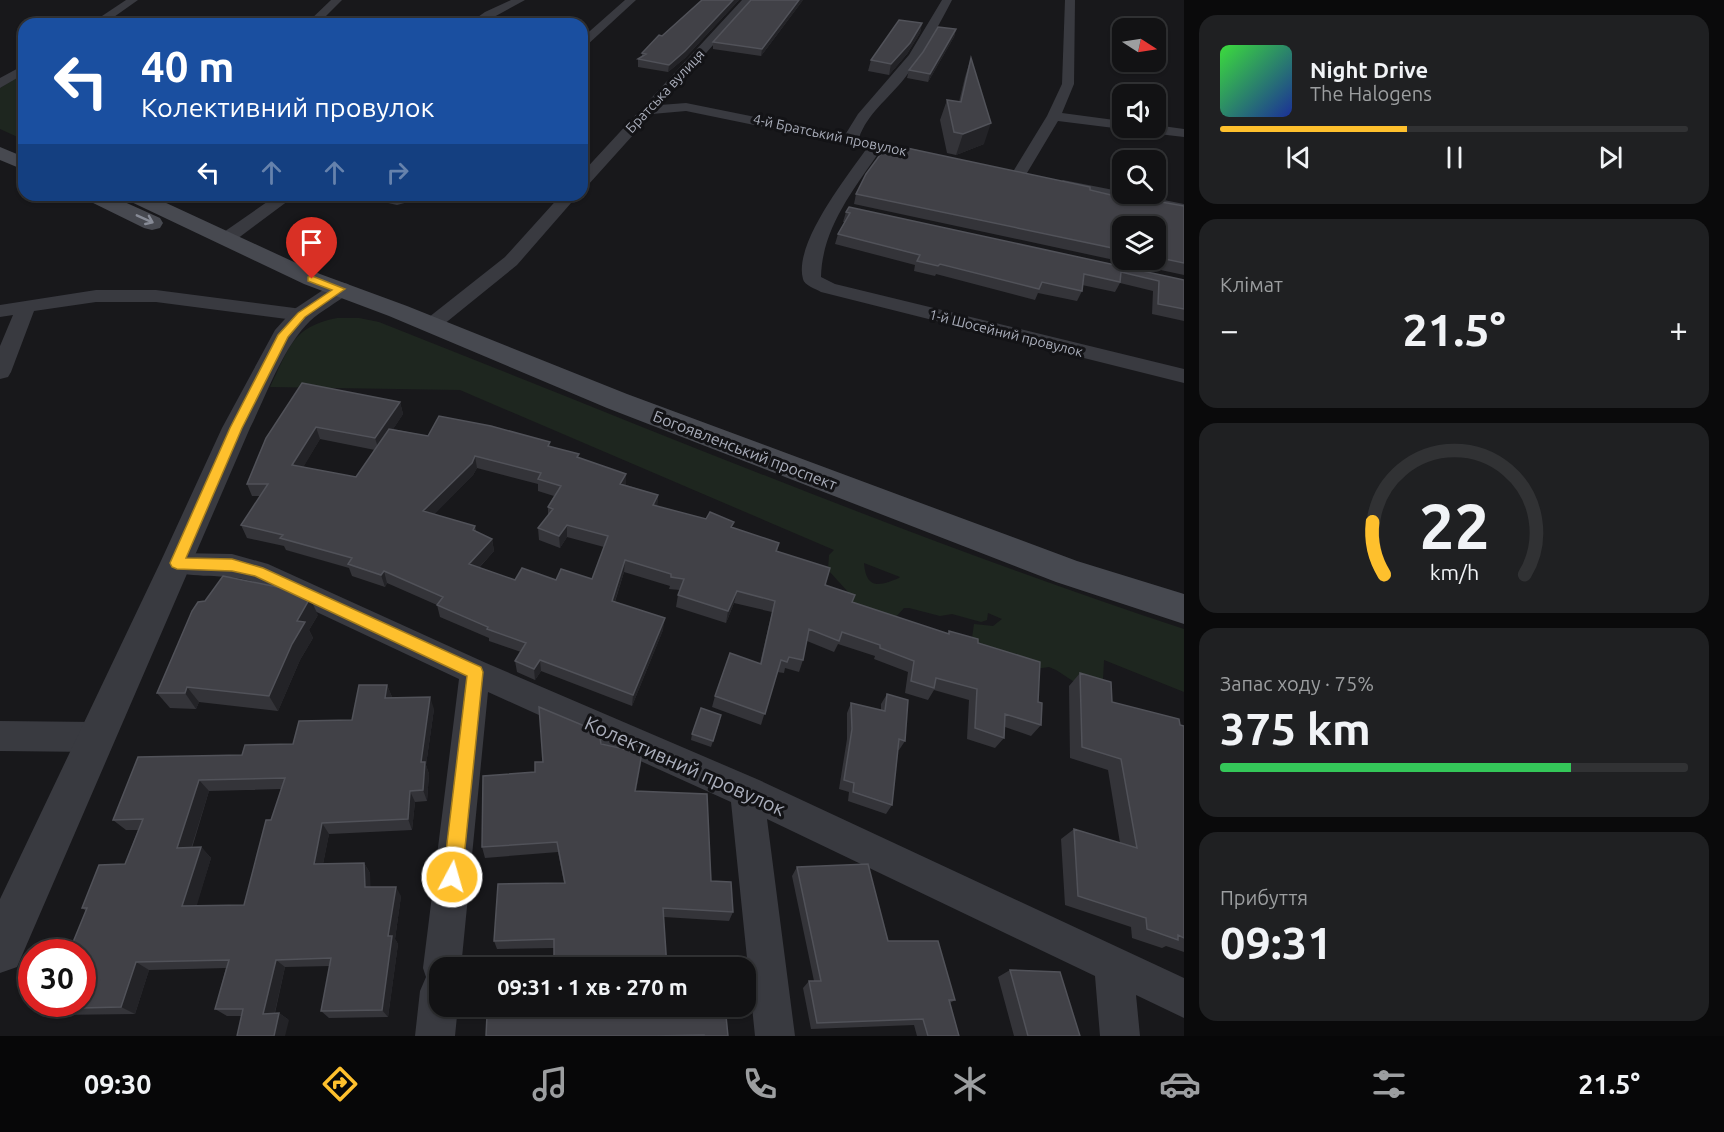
<!DOCTYPE html>
<html lang="uk">
<meta charset="utf-8">
<style>
body{margin:0;font-family:Ubuntu,sans-serif;background:#1f2022;color:#f1f3f6;height:100vh;display:flex;flex-direction:column;font-size:22px;white-space:nowrap}
*{box-sizing:border-box;margin:0}
p{font-size:20px;color:#9c9ea0}
.icon{flex:none;width:33px;height:33px;fill:none;stroke:currentColor;stroke-width:2;stroke-linecap:round;stroke-linejoin:round}
.map{position:relative;flex:1;overflow:hidden}
.panel{display:flex;flex-direction:column;gap:15px;padding:15px;background:#0a0a0b;width:540px}
.panel>*{flex:none}
.hud{position:absolute;left:18px;top:18px;width:570px;height:183px;border-radius:18px;box-shadow:0 2px 4px #0004,0 0 0 2px #313234;background:#1a4fa0;color:#fff;overflow:hidden}
.needle{width:39px;rotate:102deg}
.tools{position:absolute;left:1112px;top:18px;display:grid;gap:12px}
.tools a{display:grid;place-items:center;width:54px;height:54px;border-radius:12px;background:#121214;box-shadow:0 2px 4px #0004,0 0 0 2px #313234;font-size:30px}
.speed{position:absolute;left:18px;top:939px;display:flex;gap:12px;font-size:30px;font-weight:700;text-align:center}
.speed>*{display:grid;place-content:center;width:78px;height:78px;border-radius:50%;background:#121214;box-shadow:0 2px 4px #0004,0 0 0 2px #313234;line-height:1}
.speed .limit{border:9px solid #d22;background:#fff;color:#111}
.pin{position:absolute;display:grid;place-items:center;width:51px;height:51px;color:#fff;margin:-62px -26px;border-radius:50% 50% 50% 0;rotate:-45deg;box-shadow:0 0 6px #0007}
.pin .icon{rotate:45deg}
.me{position:absolute;width:66px;margin:-33px;rotate:6deg;stroke-linejoin:round;filter:drop-shadow(0 0 4px #0008)}
.turn{display:flex;align-items:center;gap:21px;height:126px;padding:0 24px;font-size:27px}
.turn .icon{width:78px;height:78px;stroke-width:2.5}
.turn b{display:block;font-size:42px;line-height:51px}
.lanes{display:flex;align-items:center;height:57px;padding:0 24px;background:#0003;justify-content:center;gap:30px;direction:ltr}
.lanes .off{opacity:.35}
.big{font-size:45px;font-weight:700;line-height:1.1}
.panel .tile{flex:1;display:flex;flex-direction:column;justify-content:center;gap:9px;min-width:0;padding:0 21px;border-radius:18px;background:#1f2022}
.panel .dial{align-items:center;gap:0}
.dial svg{height:156px;overflow:visible;fill:none;stroke:#313234;stroke-width:7;stroke-linecap:round;text-anchor:middle}
.dial text{fill:#f1f3f6;stroke:none}
.song{display:flex;align-items:center;gap:18px}
.cover{width:72px;height:72px;border-radius:9px;background:linear-gradient(135deg,hsl(120 70% 55%),hsl(230 70% 35%))}
.played{height:6px;border-radius:3px;background:linear-gradient(90deg,#fec02d 40%,#313234 40%)}
.keys{display:flex;justify-content:space-around;direction:ltr}
.heat{display:flex;justify-content:space-between;align-items:center;font-size:33px;direction:ltr}
.charge{height:9px;border-radius:4px;background:linear-gradient(90deg,#34c759 75%,#313234 0)}
.trip{position:absolute;left:429px;top:957px;width:327px;height:60px;border-radius:18px;background:#121214;box-shadow:0 2px 4px #0004,0 0 0 2px #313234;font-weight:700;line-height:60px;text-align:center}
.menu{display:flex;height:96px;justify-content:space-around;align-items:center;background:#070708;color:#9c9ea0}
.menu .icon{width:42px;height:42px}
.menu .current{color:#fec02d}
.menu b{font-size:27px;color:#f1f3f6}
main{display:flex;flex:1;min-height:0}
.map>svg:first-child{display:block}
.green{fill:#1e261f;fill-rule:evenodd}
.lines{fill:none;stroke-linecap:round;stroke-linejoin:round}
.minor{fill:#393a40;fill-rule:evenodd}
.tertiary{fill:#393a40;fill-rule:evenodd}
.secondary{fill:#474950;fill-rule:evenodd}
.wall{fill:#343439;fill-rule:evenodd}
.shaded-wall{fill:#232327}
.building{fill:#414147;stroke:#515259;stroke-width:1.5;fill-rule:evenodd}
.oneway{stroke:#878b96}
.route{fill:#fec02d;stroke:#a57d1d;stroke-width:1.5}
.labels{text-anchor:middle;stroke-width:6;stroke-linejoin:round;paint-order:stroke}
.far-street-label{font-size:14px;fill:#aaaebb;stroke:#131316}
.street-label{font-size:16px;fill:#aaaebb;stroke:#131316}
.near-street-label{font-size:20px;fill:#aaaebb;stroke:#131316}
</style>
<main>
<div class="map">
<svg width="1184" height="1036" viewBox="0 0 1184 1036">
<rect width="100%" height="100%" fill="#18181b"/>
<path class="green" d="M18,77L24,83V140L0,129V88Z
M337,318H359L379,322C646,427 911,539 1184,629V692L1104,660L1103,679L1100,690L1079,685L1056,670L1049,667L1035,669L977,647L972,638L974,624L993,626L1002,619L988,613L987,620L981,622L952,614L940,616L909,608H904L895,618L858,619L849,593L828,570L829,555L834,550L460,390L270,387C289,349 291,327 337,318ZM864,563L900,577L899,578C880,586 866,590 864,563Z"/>
<g class="lines">
<path class="minor" d="M126,0H138L104,24H90Z
M331,0H342L318,24H306Z
M511,0H525L481,24H468L485,12Z
M625,0H636L586,46L582,48V38Z
M742,0H753L660,105L686,103L845,135L858,114L909,55L942,0H952C938,27 923,55 904,79C888,99 867,114 859,138L918,150L925,154L918,158L880,151C854,189 822,228 821,277L835,284L1184,369V383L821,292C816,289 804,285 803,279C793,244 848,175 867,148L686,111L652,114L588,185L582,187V173Z
M1065,0H1075L1074,84L1062,113L1122,121V128H1127L1122,129L1058,121L1024,178H1014L1011,175L1047,116L1062,84Z
M24,65V74L0,88V78Z
M1155,125L1184,129V137L1141,132L1134,128H1155Z
M1063,180L1184,204V214L1057,188L1055,185Z
M277,195H296L233,242H221L218,238L221,234Z
M364,195H425L423,198L397,205L366,198Z
M561,195H578L517,265L438,329H424L421,325L424,321L505,257Z
M96,290H156L302,309L309,311L312,315L309,319L302,321L156,302H96L34,311L11,372L8,377L0,379V346L13,315L0,317V305Z
M177,553L232,554L268,564L486,663L759,780L1184,978V1018L1136,995L1140,1036H1100L1095,976L767,819L795,1036H755L731,802L488,692L461,968H440V1006H458L455,1036H415L420,991L426,977L423,968L459,679L251,581C223,573 194,579 168,570L164,563L168,556Z
M0,721L96,722L107,727L112,737L107,747L96,752L0,751Z"/>
<path class="tertiary" d="M340,282L348,284L352,289L348,294C336,303 321,311 310,321C283,347 267,394 250,428L17,967L0,973V899L160,563L222,428L275,330L293,310L332,284Z"/>
<path class="secondary" d="M0,147L24,157V170L0,160Z
M82,195H109L160,218L163,223L160,228L152,230L144,228L85,199Z
M122,195H149L320,274L407,306L627,394L1077,561L1184,594V624L1056,582L607,408L389,316L304,284L125,199Z"/>
</g>
<path class="wall" d="M702,0H739L685,58L668,72L638,67V59L642,57V53Z
M803,0L761,56L713,49V42Z
M922,23L920,33L907,54L889,75L868,71L871,60Z
M956,29L954,37L928,82L907,78L909,70Z
M971,58L984,144L956,155L947,153L940,120L947,100L959,102L965,77Z
M1090,190L1131,200L1133,197L1184,206V275L854,204L856,194ZM1122,226H1155V260H1122Z
M846,212L1184,280V321L1152,314L1153,291L1120,283L1115,292L1082,285V291L1077,301L1038,293L1035,300L936,274L935,276L914,271L915,265L835,244L838,234L845,222H843Z
M400,402L403,414L393,429L428,436L550,447L579,458L626,474V485L658,495L657,506L779,543L777,551L852,602L948,634L949,631L978,643L1038,702L1041,725L1031,736L1005,727L1004,738L995,748L967,739L969,700L934,690L928,700L905,693L908,672L874,659L875,656L838,644L834,652L807,641L803,660L799,672L785,668L784,673L777,672L761,725L712,707L715,696L760,663L772,612L734,603L726,623L676,607L678,595L680,590L669,589L670,586L624,572L615,602L663,630L632,706L541,671L535,680L517,672L515,661L521,652L489,641V638L440,617L437,605L387,583L385,587L352,576L349,568L286,550L284,546L247,538L241,525L260,496H252L247,484L266,438ZM320,439L375,450L356,477L303,467ZM477,468L538,484V491L554,496L548,507V515L538,528L539,540L560,548L567,537L604,547L592,579L515,580L479,568L494,551L492,539L476,532L475,526L434,514L473,475Z
M318,615L309,630L313,638L300,660L278,711L199,702L196,709L170,708L157,693Z
M1080,673L1112,702L1184,726V952L1166,946L1162,948L1132,938L1131,927L1065,905L1061,839L1074,829L1120,843L1108,770L1070,758L1069,686Z
M387,685L392,697L434,709L426,765L429,774L427,801L415,802L412,830L329,834L323,864L364,863L370,873V887L401,896L395,939L398,944L388,1017L329,1018L321,1011L330,966L285,967L275,1013H279L289,1020L242,1016H227L215,1009L226,968L149,970L135,1014L55,1015L38,1009L82,1004L86,911L82,908L125,864L138,830H126L113,820L242,755L293,744L352,720ZM281,789L244,905L196,906L211,858L201,847L192,848L209,791Z
M887,694L905,741L899,750H898L892,805L886,814L848,801L849,792L839,789L847,739V713L851,703L881,710V704Z
M720,721L711,747L691,740L692,734Z
M601,744L642,753L636,791L711,881L733,912L729,921L664,917L554,948L497,949L494,941L564,883L558,852L485,858L482,847L543,762Z
M797,867L888,941L955,1000L950,1003L959,1036H917L914,1025L811,1029L803,988L809,981H814L792,876Z
M1010,970L1080,1036H1014L998,977Z
M555,1014L728,1036H486Z"/>
<path class="shaded-wall" d="M733,0H739L685,58L668,72L669,65Z
M799,0H803L761,56L762,49Z
M922,23L920,33L907,54L889,75L891,64Z
M956,29L954,37L928,82L930,74Z
M991,123L984,144L956,155L963,134Z
M400,402L403,414L379,451L375,438Z
M316,427L320,439L297,478L292,465Z
M475,456L477,468L473,475L426,523L423,511Z
M626,474V487L620,484Z
M658,495L657,507L653,505Z
M567,525V537L560,548L559,536Z
M492,539L494,551L471,576L469,564Z
M625,560L624,572L611,613L612,601Z
M384,571L387,583L385,587L381,575Z
M737,591L734,603L726,623L728,611Z
M310,598L318,615L309,630L313,638L300,660L278,711L269,696L297,621Z
M665,618L663,630L632,706L633,695Z
M540,660L541,671L535,680L534,669Z
M387,685L392,697L385,698Z
M187,687L199,702L196,709L185,693Z
M430,697L434,709L426,765L429,774L427,801L423,790L421,762Z
M642,753L641,765L634,802L635,791Z
M199,780L209,791L188,858L177,848Z
M410,791L415,802L412,830L408,819Z
M322,823L329,834L321,874L314,864Z
M201,847L211,858L194,915L182,906Z
M364,863L370,873L371,897L365,887Z
M396,887L401,896L395,939L398,944L388,1017L382,1010L388,936Z
M276,960L285,967L273,1020L263,1014Z
M136,962L149,970L135,1014L121,1007Z
M279,1013L289,1020L285,1036H274Z"/>
<path class="building" d="M702,0H733L685,51L669,65L638,59L646,54L642,53L659,35L662,36Z
M751,0H799L762,49L713,42Z
M899,20L922,23L910,43L891,64L871,60Z
M938,27L956,29L930,74L909,70L923,52Z
M971,58L991,123L963,134L954,132L947,100L961,102Z
M888,144L1090,187V190L1132,200L1133,197L1184,206V263L1155,257V226H1122V250L856,194L866,174Z
M849,207L1184,280V309L1158,304L1159,281L1121,272L1120,282L1084,274L1082,291L1042,282L1039,289L940,264L938,266L917,261L920,255L838,234L850,213L846,212Z
M302,383L400,402L375,438L316,427L292,465L356,477L389,429L428,436L439,416L491,426L550,442L548,446L579,454L577,457L626,474L620,484L658,495L653,505L706,519L710,512L734,522L731,527L779,543L776,551L830,568L825,585L855,595L852,602L949,634V631L978,639V643L1040,662L1038,702L1042,703L1041,725L1005,714L1004,738L975,728L977,689L936,678L934,688L911,681L914,661L880,648V645L842,632L839,641L809,629L803,660L789,657L787,662L781,660L765,714L715,696L730,653L761,664L775,601L737,591L728,611L678,595L684,579L671,577V574L625,560L612,601L665,618L633,695L540,660L534,669L515,661L526,643L487,629L488,627L437,605L443,597L384,571L381,575L348,564L352,558L280,538L283,535L241,525L268,484H247L266,438ZM475,456L541,473L538,479L561,486L548,507L553,509L538,528L559,536L567,525L608,536L592,579L561,569L556,580L522,568L515,580L469,564L492,539L473,530L475,526L423,511L472,463Z
M223,576L292,590L310,598L297,621L305,622L292,644L269,696L187,687L185,693H157L192,611L198,602L205,601Z
M1080,673L1111,682L1112,702L1179,719L1180,725L1184,726V938L1178,935V940L1147,929L1146,918L1078,896L1074,829L1137,848L1121,759L1082,747Z
M359,685H387L385,698L430,697L421,762H425L423,790L410,791L408,819L322,823L314,864L364,863L365,887H396L388,936H392L382,1010L321,1011L331,958L276,960L263,1014L279,1013L274,1036H237L243,1009H215L229,960L136,962L121,1007L38,1009L40,1004H82V952H69L87,908H82L99,865L125,864L143,819L113,820L138,757L242,755L245,745L293,744L299,721L352,720ZM285,778L271,820H266L244,905L182,906L201,847L177,848L199,780Z
M887,694L908,700L905,741L899,739L892,805L853,792L854,783L844,780L852,729L851,703L885,711Z
M539,707L599,732L601,744L642,753L635,791L707,794L711,881L731,882L733,912L663,908L667,968H554V939L494,941L498,884L565,883L557,842L482,847L483,776L535,772V762H543Z
M701,708L721,715L713,741L692,734Z
M868,864L888,941H938L955,1000H949L959,1036H928L923,1019L817,1023L809,981H821L797,867Z
M1010,970L1060,972L1080,1036H1028Z
M555,1006H725L728,1036H704V1035L654,1036H486L487,1015L555,1014Z"/>
<defs><path id="oneway-shaft" d="M-6 0H5M1.5-3L5.5 0L1.5 3" fill="none" stroke-width="1.6" stroke-linecap="round" stroke-linejoin="round" transform="scale(1.5)"/></defs>
<use class="oneway" href="#oneway-shaft" transform="translate(145 219) rotate(24)"/>
<path class="route" d="M312,276L345,289L305,317L288,337L242,428L186,558L232,559L263,568L481,667L483,672L462,877L459,883L452,886L446,883L443,877L467,676L255,576L232,571L177,569L172,567L170,563L230,428L278,335L298,313L332,290L308,281V277Z"/>
<g class="labels">
<g class="far-street-label">
<text transform="translate(665 91) rotate(-47)" y="5">Братська вулиця</text>
<text transform="translate(830 135) rotate(12)" y="5">4-й Братський провулок</text>
<text transform="translate(1006 333) rotate(14)" y="5">1-й Шосейний провулок</text>
</g>
<g class="street-label">
<text transform="translate(745 450) rotate(21)" y="6">Богоявленський проспект</text>
</g>
<g class="near-street-label">
<text transform="translate(685 766) rotate(24)" y="7">Колективний провулок</text>
</g>
</g>
</svg>
<div class="tools">
<a><svg class="needle" viewBox="-14 -14 28 28"><path d="M0-13l5 13h-10z" fill="#e53935"/><path d="M0 13l5-13h-10z" fill="#9c9ea0"/></svg></a>
<a><svg class="icon" aria-label="sound" viewBox="0 0 24 24"><path d="M4 9h4l5-4v14l-5-4H4zM17 9q2 3 0 6"/></svg></a>
<a><svg class="icon" aria-label="search" viewBox="0 0 24 24"><circle cx="10" cy="10" r="6"/><path d="M15 15l6 6"/></svg></a>
<a><svg class="icon" aria-label="layers" viewBox="0 0 24 24"><path d="M12 4l9 5-9 5-9-5zM3 14l9 5 9-5"/></svg></a>
</div>
<div class="speed"><div class="limit">30</div></div>
<div class="pin" style="left:312px;top:279px;background:#d93025"><svg class="icon" aria-label="arrive" viewBox="0 0 24 24"><path d="M6 21V4h12l-3 4 3 4H6"/></svg></div>
<svg class="me" style="left:452px;top:877px" viewBox="-20 -20 40 40"><circle r="17" fill="#fec02d" stroke="#fff" stroke-width="3"/><path d="M0-11L8 9 0 5-8 9z" fill="#fff"/></svg>
<div class="trip">09:31 · 1 хв · 270 m</div>
<div class="hud">
<div class="turn"><svg class="icon" aria-label="left" viewBox="0 0 24 24"><path d="M17 20v-9H6M10 6l-5 5 5 5"/></svg><div><b>40 m</b>Колективний провулок</div></div>
<div class="lanes"><svg class="icon" aria-label="left" viewBox="0 0 24 24"><path d="M17 20v-9H6M10 6l-5 5 5 5"/></svg><svg class="icon off" aria-label="ahead" viewBox="0 0 24 24"><path d="M12 20V5M6 11l6-6 6 6"/></svg><svg class="icon off" aria-label="ahead" viewBox="0 0 24 24"><path d="M12 20V5M6 11l6-6 6 6"/></svg><svg class="icon off" aria-label="right" viewBox="0 0 24 24"><path d="M7 20v-9h11M14 6l5 5-5 5"/></svg></div>
</div>
</div>
<section class="panel">
<div class="tile">
<div class="song"><i class="cover"></i><div><b>Night Drive</b><p>The Halogens</p></div></div>
<div class="played"></div>
<div class="keys"><svg class="icon" aria-label="previous" viewBox="0 0 24 24"><path d="M18 5L8 12l10 7zM5 5v14"/></svg><svg class="icon" aria-label="pause" viewBox="0 0 24 24"><path d="M8 5v14M16 5v14"/></svg><svg class="icon" aria-label="next" viewBox="0 0 24 24"><path d="M6 5l10 7-10 7zM19 5v14"/></svg></div>
</div>
<div class="tile"><p>Клімат</p>
<div class="heat"><a>−</a><b class="big">21.5°</b><a>+</a></div>
</div>
<div class="tile dial"><svg viewBox="0 0 100 80">
<path d="M14 69A42 42 0 1 1 86 69"/>
<path d="M14 69A42 42 0 0 1 8 42" stroke="#fec02d"/>
<text x="50" y="56" font-size="32" font-weight="700">22</text>
<text x="50" y="72" font-size="11">km/h</text>
</svg></div>
<div class="tile"><p>Запас ходу · 75%</p><b class="big">375 km</b><div class="charge"></div></div>
<div class="tile"><p>Прибуття</p><b class="big">09:31</b></div>
</section>
</main>
<nav class="menu">
<b>09:30</b>
<svg class="icon current" aria-label="directions" viewBox="0 0 24 24"><path d="M12 3l9 9-9 9-9-9zM9 14v-3h6M13 9l2 2-2 2"/></svg>
<svg class="icon" aria-label="music" viewBox="0 0 24 24"><path d="M9 18V5l10-2v13"/><circle cx="6" cy="18" r="3"/><circle cx="16" cy="16" r="3"/></svg>
<svg class="icon" aria-label="phone" viewBox="0 0 24 24"><path d="M5 4h4l2 5-3 2q2 4 5 5l2-3 5 2v4C11 20 4 13 5 4z"/></svg>
<svg class="icon" aria-label="climate" viewBox="0 0 24 24"><path d="M12 3v18M4 7l16 10M4 17L20 7"/></svg>
<svg class="icon" aria-label="car" viewBox="0 0 24 24"><path d="M5 17H2v-5l4-1 3-4h7l3 4 3 1v5h-3M9 17h6M6 11h13"/><circle cx="7" cy="17" r="2"/><circle cx="17" cy="17" r="2"/></svg>
<svg class="icon" aria-label="filters" viewBox="0 0 24 24"><path d="M4 7h16M4 17h16"/><circle cx="9" cy="7" r="2"/><circle cx="15" cy="17" r="2"/></svg>
<b>21.5°</b>
</nav>
